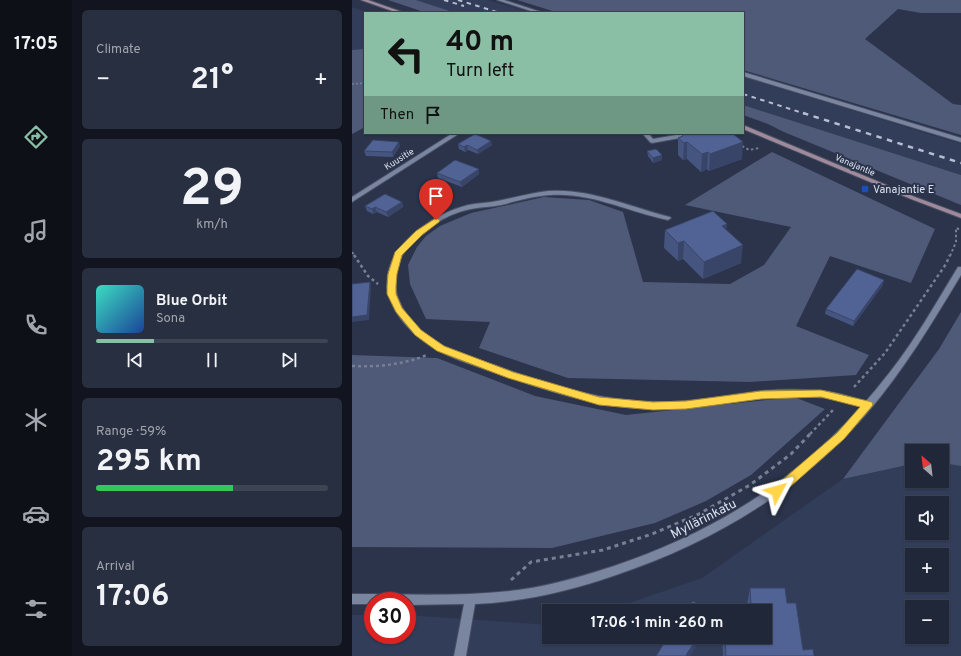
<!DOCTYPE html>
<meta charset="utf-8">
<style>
body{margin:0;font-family:Overpass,sans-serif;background:#282f40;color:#f1f3f6;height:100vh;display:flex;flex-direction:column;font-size:15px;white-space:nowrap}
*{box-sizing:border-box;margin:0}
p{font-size:13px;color:#a2a5ae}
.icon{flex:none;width:22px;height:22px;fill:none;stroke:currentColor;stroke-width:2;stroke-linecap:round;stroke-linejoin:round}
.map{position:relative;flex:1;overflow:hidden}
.sheet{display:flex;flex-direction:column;gap:10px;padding:10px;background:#12151f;width:280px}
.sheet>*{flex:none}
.banner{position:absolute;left:12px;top:12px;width:380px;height:122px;border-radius:0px;box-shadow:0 1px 3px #0004,0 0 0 1px #3d4453;background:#8abfa5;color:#111;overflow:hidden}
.needle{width:26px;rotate:332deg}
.fabs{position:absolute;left:553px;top:444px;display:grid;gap:8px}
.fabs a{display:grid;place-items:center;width:44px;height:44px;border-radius:0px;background:#202738;box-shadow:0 1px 3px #0004,0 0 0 1px #3d4453;font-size:20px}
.speed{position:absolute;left:12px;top:592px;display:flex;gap:8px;font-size:20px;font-weight:700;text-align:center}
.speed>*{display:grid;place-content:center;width:52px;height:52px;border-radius:50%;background:#202738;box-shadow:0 1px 3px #0004,0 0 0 1px #3d4453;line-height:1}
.speed .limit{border:6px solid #d22;background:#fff;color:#111}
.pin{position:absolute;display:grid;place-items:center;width:34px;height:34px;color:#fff;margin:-41px -17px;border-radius:50% 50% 50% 0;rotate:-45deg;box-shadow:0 0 4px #0007}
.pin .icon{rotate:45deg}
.me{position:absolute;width:44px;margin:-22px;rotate:51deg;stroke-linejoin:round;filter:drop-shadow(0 0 3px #0008)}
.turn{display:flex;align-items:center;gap:14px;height:84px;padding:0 16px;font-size:18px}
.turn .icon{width:52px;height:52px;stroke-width:2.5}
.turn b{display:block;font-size:28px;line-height:34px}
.then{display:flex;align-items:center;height:38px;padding:0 16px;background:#0003;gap:8px;font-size:15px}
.big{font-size:30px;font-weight:700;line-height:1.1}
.sheet .widget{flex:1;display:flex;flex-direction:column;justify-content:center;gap:6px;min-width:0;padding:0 14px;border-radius:6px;background:#282f40}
.sheet .dial{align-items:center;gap:0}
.dial b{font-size:52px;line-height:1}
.song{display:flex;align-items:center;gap:12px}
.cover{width:48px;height:48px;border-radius:6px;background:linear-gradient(135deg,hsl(170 70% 55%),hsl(220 70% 35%))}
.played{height:4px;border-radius:2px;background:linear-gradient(90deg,#8abfa5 25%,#3d4453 25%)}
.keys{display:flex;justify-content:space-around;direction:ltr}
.heat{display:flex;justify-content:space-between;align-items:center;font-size:22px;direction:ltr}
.charge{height:6px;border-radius:3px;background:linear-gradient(90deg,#34c759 59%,#3d4453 0)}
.trip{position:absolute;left:190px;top:604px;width:230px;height:40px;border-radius:0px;background:#202738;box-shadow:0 1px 3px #0004,0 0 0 1px #3d4453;font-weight:700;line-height:40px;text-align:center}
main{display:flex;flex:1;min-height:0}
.menu{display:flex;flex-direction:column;width:72px;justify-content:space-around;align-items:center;background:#0d1016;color:#a2a5ae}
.menu .icon{width:28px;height:28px}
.menu .active{color:#8abfa5}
.menu b{font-size:18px;color:#f1f3f6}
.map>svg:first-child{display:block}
.built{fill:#323d5a;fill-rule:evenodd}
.green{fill:#4f5a79}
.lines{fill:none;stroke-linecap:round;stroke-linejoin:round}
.lane-casing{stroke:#484f63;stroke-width:2}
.street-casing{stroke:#484f63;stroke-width:2}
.secondary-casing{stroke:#484f63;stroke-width:2}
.path-far3{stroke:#777f93;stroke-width:1.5;stroke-dasharray:2 2;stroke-linecap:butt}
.path-far2{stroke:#777f93;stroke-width:2;stroke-dasharray:2.5 2.5;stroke-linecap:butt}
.path-far1{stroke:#777f93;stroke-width:2.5;stroke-dasharray:3 3;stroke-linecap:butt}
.path{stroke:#777f93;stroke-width:3;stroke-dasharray:4 4;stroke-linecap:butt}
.lane{fill:#7a85a0;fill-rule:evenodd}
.street{fill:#7a85a0;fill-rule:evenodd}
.secondary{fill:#9f8a9c;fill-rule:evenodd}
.rail-far1{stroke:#b6bdce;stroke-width:2;stroke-dasharray:4.5 4.5;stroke-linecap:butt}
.rail{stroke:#b6bdce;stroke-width:2.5;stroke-dasharray:5.5 5.5;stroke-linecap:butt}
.wall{fill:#465580}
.shaded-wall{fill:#394568}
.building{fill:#516395;stroke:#394568}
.route{fill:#ffd54a;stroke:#a68a30}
.transit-dot{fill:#1a4fb4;stroke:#2b344b;stroke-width:1.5}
.labels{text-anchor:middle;stroke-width:4;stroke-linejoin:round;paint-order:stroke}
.far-street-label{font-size:9px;fill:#dde3f2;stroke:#2b344b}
.poi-label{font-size:11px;fill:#dde3f2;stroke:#2b344b;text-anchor:start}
.near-street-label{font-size:13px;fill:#dde3f2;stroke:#2b344b}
</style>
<main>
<nav class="menu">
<b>17:05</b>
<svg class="icon active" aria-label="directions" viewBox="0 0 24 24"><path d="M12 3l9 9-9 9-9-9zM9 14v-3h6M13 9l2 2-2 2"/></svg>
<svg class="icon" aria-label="music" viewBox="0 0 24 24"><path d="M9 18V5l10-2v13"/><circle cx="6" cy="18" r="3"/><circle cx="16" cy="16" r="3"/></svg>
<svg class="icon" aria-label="phone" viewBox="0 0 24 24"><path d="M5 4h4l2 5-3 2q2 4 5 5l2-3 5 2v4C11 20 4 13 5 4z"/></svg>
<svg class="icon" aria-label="climate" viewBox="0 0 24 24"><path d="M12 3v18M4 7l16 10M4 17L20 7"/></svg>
<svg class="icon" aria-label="car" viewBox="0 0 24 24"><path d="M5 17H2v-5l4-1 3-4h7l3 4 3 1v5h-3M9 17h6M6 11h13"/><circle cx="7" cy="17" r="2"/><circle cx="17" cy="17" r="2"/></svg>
<svg class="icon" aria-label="filters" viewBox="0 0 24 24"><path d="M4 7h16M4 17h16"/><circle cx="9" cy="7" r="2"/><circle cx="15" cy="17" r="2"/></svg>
</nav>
<section class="sheet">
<div class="widget"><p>Climate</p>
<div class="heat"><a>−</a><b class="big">21°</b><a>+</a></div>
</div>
<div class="widget dial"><b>29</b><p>km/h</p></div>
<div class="widget">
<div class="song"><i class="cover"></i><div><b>Blue Orbit</b><p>Sona</p></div></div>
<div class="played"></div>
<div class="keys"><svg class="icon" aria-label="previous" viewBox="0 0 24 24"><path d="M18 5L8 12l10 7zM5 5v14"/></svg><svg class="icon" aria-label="pause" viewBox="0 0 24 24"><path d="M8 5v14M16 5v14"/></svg><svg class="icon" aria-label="next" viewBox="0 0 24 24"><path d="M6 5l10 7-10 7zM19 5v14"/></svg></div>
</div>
<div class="widget"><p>Range · 59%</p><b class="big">295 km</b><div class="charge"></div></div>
<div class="widget"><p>Arrival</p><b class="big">17:06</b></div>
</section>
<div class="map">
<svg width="609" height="656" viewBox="0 0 609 656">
<rect width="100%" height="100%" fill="#2b344b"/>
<path class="built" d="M64,0H136L179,13H104Z
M0,7L17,13H13V127L0,134Z
M391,77L609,144V175L391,105Z
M590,463L609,466V656H0V615H21V635H55V615L197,625V637H413V611H254L350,578L491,479L560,464V481H590ZM560,503H590V533H560ZM560,555H590V585H560ZM560,607H590V637H560Z"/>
<path class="green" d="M36,0H64L104,13H75Z
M165,0H609V13H569L546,9L513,39L601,104L609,105V135L391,70V13H207Z
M13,49V127L0,134V50Z
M391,105L609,175V205L432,132L416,124L391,115Z
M420,152L583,229L559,283L478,256L444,326L517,355L504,375L398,382L216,378L127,348L138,322L74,319L58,284L56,265L65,247L74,236L88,226L119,213L192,197L237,200L271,212L291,282L378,284L412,265L439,227L333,205Z
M609,312V466L590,463V451H560V464L491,479L587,349Z
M0,355L85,358L183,396L274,415L442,397L473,409L399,475L354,501L303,523L200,548L0,547Z"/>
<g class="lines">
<defs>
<path id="lane" d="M145,0H152L192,13H185Z
M391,72L609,138V142L391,76Z
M290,133H296L301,139L335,133L342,134L339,136L300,143L298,142Z
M196,191C238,188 278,207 318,217L319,218L316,220C277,212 239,192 198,195C181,196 165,201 149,205C139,207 129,207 119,209C91,214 51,240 45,269C43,279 42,288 46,298C55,323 79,341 102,351C115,357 129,361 142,365C197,385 253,403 313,402C345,402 376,395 408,391C429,389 450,389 471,391C487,392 501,398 516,402L519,403L520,405L519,407L516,408C504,405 493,401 481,399C457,395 431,396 407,398C372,402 337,410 302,409C243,408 189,389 135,370C115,363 95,357 77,345C60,334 42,315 37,295C29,267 49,242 70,227C84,217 100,209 116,205C126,203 136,203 145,201C162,198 178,193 196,191Z"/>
<path id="street" d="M101,133H108L0,202V197Z
M606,267H609V275C580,323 552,370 515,413C447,491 362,542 264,575C218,591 171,602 123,604L114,656H102L112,604L55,605V601H21V604H0V594C55,594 111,597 166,590C198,586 231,576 262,566C375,528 465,467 538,372C564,339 584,303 606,267Z"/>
<path id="secondary" d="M9,0H16L53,13H46Z
M391,125L563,197L609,214V218L559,199L391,129Z"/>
</defs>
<use href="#lane" class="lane-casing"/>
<use href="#street" class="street-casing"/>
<use href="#secondary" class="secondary-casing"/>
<path class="path-far3" d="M0,84L13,83"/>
<path class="path-far2" d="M390,146L397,150L407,148
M0,252L3,256
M598,256L604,242V228L609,230"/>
<path class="path-far1" d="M2,255L16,276L26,284
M0,366C26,367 50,365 75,355
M502,387L533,353L594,264L598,255
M458,434L481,410"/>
<path class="path" d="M159,580L179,562L251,550L300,534L347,514L398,485L439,454L459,433"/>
<use href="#lane" class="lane"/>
<use href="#street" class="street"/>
<use href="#secondary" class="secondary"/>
<path class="rail-far1" d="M92,0L112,6
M106,0L148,13
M391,94L454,114"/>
<path class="rail" d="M451,113L609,163"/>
</g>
<path class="wall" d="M331,133H380L390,159L357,171L355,169L349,172L335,159L331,160L326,155V138L330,137Z
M106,144L140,145L126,154L116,150L113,152L107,149Z
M48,146L41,157L14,156L12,151Z
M295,151L310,160L301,163L296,156Z
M127,169V174L110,187L86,178L85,173Z
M50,202L51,207L36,217L25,212L21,214L15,211L13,206Z
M313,230H374L389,263L351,279L331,259L326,261L312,248Z
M531,285L501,326L473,314L474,309Z
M398,588L435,603L451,650L462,656H371L370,637H413V611H370L371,604H395Z"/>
<path class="shaded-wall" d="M139,141L140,145L126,154L125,150Z
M47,142L48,146L41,157L40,152Z
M335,142V159L331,160L332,143Z
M391,142L390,159L357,171L358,154Z
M115,145L116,150L113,152L112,147Z
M356,152L355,169L349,172L350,154Z
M310,155V160L301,163V158Z
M127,169V174L110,187L108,182Z
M50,202L51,207L36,217L34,212Z
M23,207L25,212L21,214L20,209Z
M375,224L373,241L370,226Z
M332,241L331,259L326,261V243Z
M391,245L389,263L351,279L352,262Z
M532,280L531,285L501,326L502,321Z
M18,282L19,287L17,320L0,322V317Z
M346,637H350L338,656H334Z"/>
<path class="building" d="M332,133H380L391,142L358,154L356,152L350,154L335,142L332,143L326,138L331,136L330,135L333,134Z
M123,134L139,141L125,150L115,145L112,147L106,144Z
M21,140L47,142L40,152L12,151Z
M304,149L310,155L301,158L295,151Z
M103,160L127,169L108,182L85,173Z
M33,194L50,202L34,212L23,207L20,209L13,206Z
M361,211L375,224L370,226L391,245L352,262L332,241L326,243L313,230Z
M505,269L532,280L502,321L474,309Z
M18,282L15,315L0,317V284Z
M398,588H433L435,603H444L451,650L461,649L462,656H374L373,637H413V611H371V604H399Z
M341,601L356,611H334Z
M316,637H346L334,655L336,656H304Z"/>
<path class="route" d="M84,218L88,220L87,222L70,235L50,255L45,274L44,286V294L50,308L69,330L92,346L161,372L247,397L301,402L334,401L409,391L469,390L516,401L520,402L521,405L492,439L429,495L425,496L421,495L419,491L421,488L485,433L508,407L469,397L409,399L334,409L301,410L247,405L156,378L85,351L63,335L44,312L35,294V286L36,274L43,252L64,231Z"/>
<rect class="transit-dot" x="509" y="185" width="8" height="8" rx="2"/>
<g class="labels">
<g class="far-street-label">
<text transform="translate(47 159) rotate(-32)" y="3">Kuusitie</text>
<text transform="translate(503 165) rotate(23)" y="3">Vanajantie</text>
</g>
<g class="poi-label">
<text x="521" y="193">Vanajantie E</text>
</g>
<g class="near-street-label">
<text transform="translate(351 518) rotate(-27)" y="5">Myllärinkatu</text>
</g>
</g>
</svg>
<div class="fabs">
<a><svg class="needle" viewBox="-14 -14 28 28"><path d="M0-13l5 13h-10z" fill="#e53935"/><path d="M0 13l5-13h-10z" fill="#a2a5ae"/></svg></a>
<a><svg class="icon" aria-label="sound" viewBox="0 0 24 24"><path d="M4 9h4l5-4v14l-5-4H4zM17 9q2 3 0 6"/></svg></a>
<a>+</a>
<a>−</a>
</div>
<div class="speed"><div class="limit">30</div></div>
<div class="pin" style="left:84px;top:220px;background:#d93025"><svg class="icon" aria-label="arrive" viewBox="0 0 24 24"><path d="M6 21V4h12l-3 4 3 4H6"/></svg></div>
<svg class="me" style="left:425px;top:491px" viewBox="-20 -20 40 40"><path d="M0-17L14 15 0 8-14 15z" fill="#ffd54a" stroke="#fff" stroke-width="4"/></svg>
<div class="trip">17:06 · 1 min · 260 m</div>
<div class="banner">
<div class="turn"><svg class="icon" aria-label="left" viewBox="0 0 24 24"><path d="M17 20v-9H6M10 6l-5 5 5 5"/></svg><div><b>40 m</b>Turn left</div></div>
<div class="then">Then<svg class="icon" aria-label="arrive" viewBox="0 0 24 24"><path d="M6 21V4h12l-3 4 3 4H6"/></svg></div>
</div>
</div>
</main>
